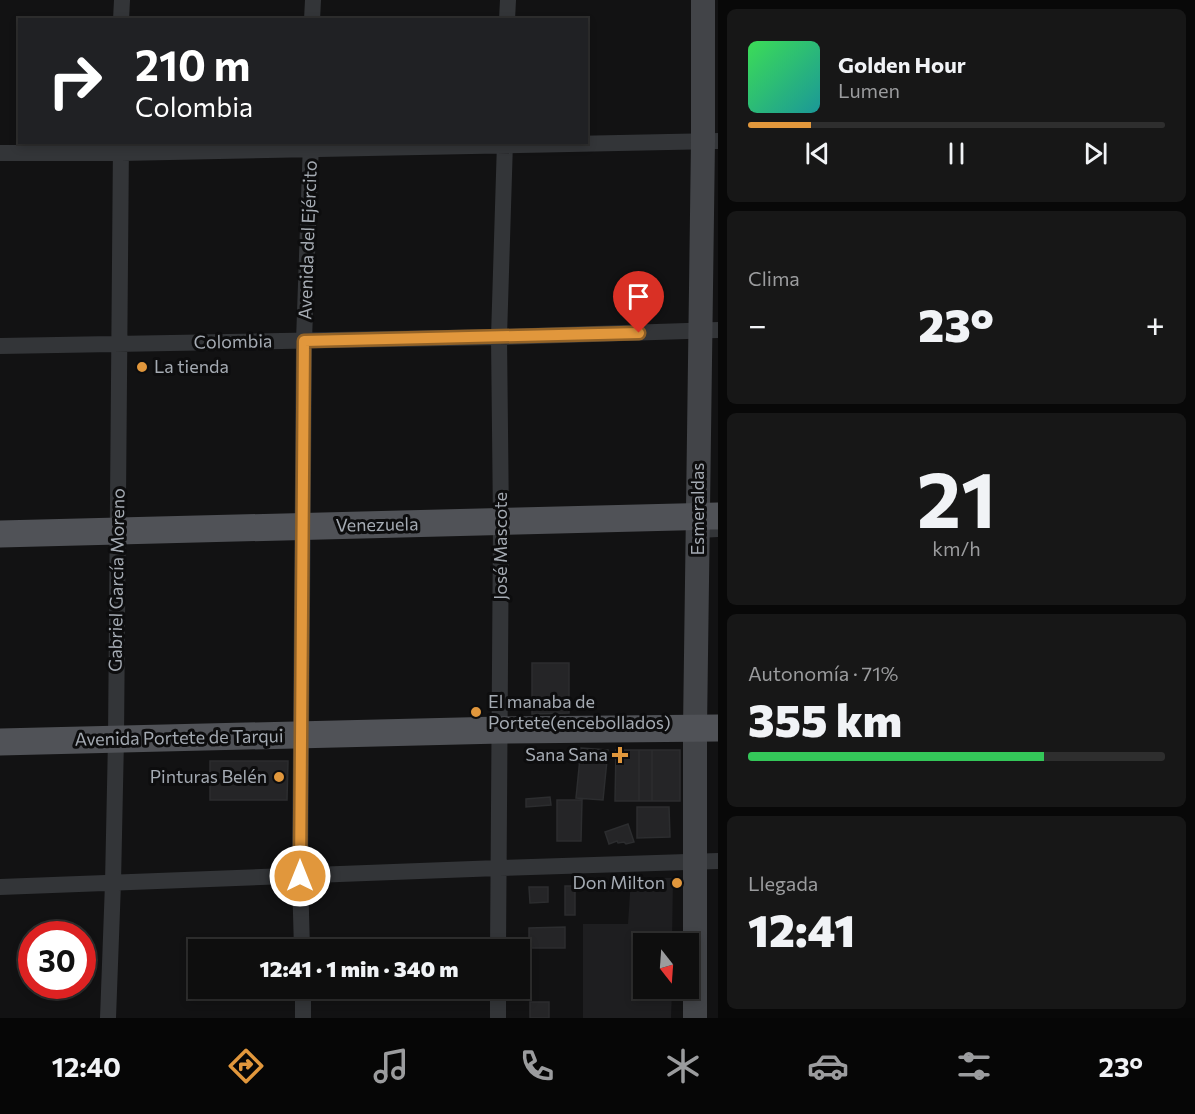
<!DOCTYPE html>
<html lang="es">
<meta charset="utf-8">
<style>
body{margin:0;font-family:Commissioner,sans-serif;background:#171717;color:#f1f3f6;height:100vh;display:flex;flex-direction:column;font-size:22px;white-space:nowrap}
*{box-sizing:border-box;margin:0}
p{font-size:20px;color:#9b9c9e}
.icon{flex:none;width:33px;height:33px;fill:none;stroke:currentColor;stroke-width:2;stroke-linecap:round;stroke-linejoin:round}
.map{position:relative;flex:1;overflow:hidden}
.side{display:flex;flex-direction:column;gap:9px;padding:9px;background:#080808;width:477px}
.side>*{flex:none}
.guide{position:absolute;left:18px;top:18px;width:570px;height:126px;border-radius:0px;box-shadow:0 3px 9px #0003,0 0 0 2px #2e2e2e;background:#202124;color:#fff;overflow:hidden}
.needle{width:39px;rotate:163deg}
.buttons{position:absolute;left:633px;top:933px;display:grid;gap:12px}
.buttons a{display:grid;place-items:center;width:66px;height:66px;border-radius:0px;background:#0e0e0e;box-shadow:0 3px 9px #0003,0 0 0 2px #2e2e2e;font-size:30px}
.speed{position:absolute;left:18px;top:921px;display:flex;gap:12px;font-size:30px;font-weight:700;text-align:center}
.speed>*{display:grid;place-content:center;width:78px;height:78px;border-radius:50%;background:#0e0e0e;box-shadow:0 3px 9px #0003,0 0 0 2px #2e2e2e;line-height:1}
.speed .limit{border:9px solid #d22;background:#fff;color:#111}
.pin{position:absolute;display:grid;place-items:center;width:51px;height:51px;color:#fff;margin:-62px -26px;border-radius:50% 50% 50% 0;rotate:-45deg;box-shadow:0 0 6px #0007}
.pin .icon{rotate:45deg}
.me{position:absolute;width:66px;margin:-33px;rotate:0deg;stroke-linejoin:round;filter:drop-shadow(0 0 4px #0008)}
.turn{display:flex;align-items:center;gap:21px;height:126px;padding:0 18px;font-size:27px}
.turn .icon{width:78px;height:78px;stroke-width:2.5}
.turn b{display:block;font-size:42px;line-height:51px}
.big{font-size:45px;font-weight:800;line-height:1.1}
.side .card{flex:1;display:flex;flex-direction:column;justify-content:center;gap:9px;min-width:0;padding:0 21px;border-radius:9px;background:#171717}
.side .dial{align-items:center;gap:0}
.dial b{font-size:78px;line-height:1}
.song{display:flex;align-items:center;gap:18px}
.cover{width:72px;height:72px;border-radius:9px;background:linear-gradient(135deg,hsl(130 70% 55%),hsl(180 70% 35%))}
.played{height:6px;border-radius:3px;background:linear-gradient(90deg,#e1973c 15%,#2e2e2e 15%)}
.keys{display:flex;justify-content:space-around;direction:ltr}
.heat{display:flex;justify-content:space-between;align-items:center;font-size:33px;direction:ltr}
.charge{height:9px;border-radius:4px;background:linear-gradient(90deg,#34c759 71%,#2e2e2e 0)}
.trip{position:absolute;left:188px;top:939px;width:342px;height:60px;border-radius:0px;background:#0e0e0e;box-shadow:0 3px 9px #0003,0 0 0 2px #2e2e2e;font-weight:800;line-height:60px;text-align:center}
.tabs{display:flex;height:96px;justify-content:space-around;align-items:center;background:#060606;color:#9b9c9e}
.tabs .icon{width:42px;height:42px}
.tabs .active{color:#e1973c}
.tabs b{font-size:27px;color:#f1f3f6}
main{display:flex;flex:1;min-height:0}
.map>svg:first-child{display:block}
.built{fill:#1e1e20}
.building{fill:#252527;stroke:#2c2d2f;stroke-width:1.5}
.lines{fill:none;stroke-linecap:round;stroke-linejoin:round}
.lane{stroke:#333538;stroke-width:8}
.street{stroke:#333538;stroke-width:16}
.secondary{stroke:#424448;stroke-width:24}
.primary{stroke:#505257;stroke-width:27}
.route-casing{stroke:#926227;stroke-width:15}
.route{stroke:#e1973c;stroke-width:10}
.poi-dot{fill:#e1973c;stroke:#0d0d0e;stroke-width:2}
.labels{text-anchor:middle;stroke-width:6;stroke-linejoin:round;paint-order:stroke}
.street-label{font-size:18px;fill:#a5abb3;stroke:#0d0d0e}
.poi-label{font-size:18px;fill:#a5abb3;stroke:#0d0d0e;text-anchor:end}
</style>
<main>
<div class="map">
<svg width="718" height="1018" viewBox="0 0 718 1018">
<rect width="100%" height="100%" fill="#121213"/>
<path class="built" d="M631,878H673L672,943L644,944V988L672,989L671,1018H583V924H628Z"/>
<path class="building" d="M532,663H569V713L532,714Z
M581,748L608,750L603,800L576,798Z
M616,750H639V801H615Z
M639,750H652V801H639Z
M652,750H680V801H652Z
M210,761H288L287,800H210Z
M550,797L551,805L526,807V799Z
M557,800H582L581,841H557Z
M637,807H669L670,837L637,838Z
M628,824L634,842L626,844L624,842L618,843L617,841L609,844L605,832Z
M565,886H575V915H565Z
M529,887H548V902L530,903Z
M565,927V948H529V928Z
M530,1002H549V1018H530Z"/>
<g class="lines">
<path class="lane" d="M700,534L718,533"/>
<path class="street" d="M121,20L122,0
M312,20L313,0
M507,20L508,0
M0,153H121L718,141
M0,346L499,337L718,330
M0,887L499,868L718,861
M302,950L300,876L304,341L311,142
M498,950L501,522L499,337L505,142
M303,988V1018
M108,1018L113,883L116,739L121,142
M498,1018V988"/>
<path class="secondary" d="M695,1018V729L703,141V0"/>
<path class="primary" d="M0,534L718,516
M0,742L501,730L718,728"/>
</g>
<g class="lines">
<defs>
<path id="route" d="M300,876L304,341L639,333"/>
</defs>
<use href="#route" class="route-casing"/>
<use href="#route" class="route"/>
</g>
<g class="poi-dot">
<circle cx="142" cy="367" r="6"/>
<circle cx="476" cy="712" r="6"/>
<path d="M617 746h6v6h6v6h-6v6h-6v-6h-6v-6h6z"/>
<circle cx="279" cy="777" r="6"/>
<circle cx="677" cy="883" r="6"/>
</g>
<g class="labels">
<g class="street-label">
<text transform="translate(308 240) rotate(-88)" y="6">Avenida del Ejército</text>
<text transform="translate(233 342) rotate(-1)" y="6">Colombia</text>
<text transform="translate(698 509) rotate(-90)" y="6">Esmeraldas</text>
<text transform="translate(377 525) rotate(-1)" y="6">Venezuela</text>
<text transform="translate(501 546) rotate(-90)" y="6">José Mascote</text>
<text transform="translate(117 580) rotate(-89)" y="6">Gabriel García Moreno</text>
<text transform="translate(179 738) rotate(-1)" y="6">Avenida Portete de Tarqui</text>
</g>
<g class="poi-label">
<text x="154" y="373" text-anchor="start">La tienda</text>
<text x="488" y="708" text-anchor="start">El manaba de<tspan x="488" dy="21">Portete(encebollados)</tspan></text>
<text x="608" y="761">Sana Sana</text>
<text x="267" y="783">Pinturas Belén</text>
<text x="665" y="889">Don Milton</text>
</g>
</g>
</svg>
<div class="buttons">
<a><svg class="needle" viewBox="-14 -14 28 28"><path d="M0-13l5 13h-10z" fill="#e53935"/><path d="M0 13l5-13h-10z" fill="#9b9c9e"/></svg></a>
</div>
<div class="speed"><div class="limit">30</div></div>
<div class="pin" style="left:639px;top:333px;background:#d93025"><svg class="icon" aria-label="arrive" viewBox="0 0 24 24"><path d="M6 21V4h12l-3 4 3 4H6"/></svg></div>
<svg class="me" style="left:300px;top:876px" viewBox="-20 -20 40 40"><circle r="17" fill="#e1973c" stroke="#fff" stroke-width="3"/><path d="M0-11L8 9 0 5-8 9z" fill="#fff"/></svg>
<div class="trip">12:41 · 1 min · 340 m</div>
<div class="guide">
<div class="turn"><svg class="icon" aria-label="right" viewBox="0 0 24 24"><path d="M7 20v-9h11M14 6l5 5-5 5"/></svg><div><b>210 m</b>Colombia</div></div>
</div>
</div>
<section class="side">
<div class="card">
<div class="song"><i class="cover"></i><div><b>Golden Hour</b><p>Lumen</p></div></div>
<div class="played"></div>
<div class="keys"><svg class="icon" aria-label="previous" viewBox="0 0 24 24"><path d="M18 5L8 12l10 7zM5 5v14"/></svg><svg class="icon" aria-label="pause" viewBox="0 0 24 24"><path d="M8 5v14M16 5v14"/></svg><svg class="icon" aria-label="next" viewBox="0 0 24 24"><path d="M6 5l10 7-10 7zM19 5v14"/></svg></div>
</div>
<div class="card"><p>Clima</p>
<div class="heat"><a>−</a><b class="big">23°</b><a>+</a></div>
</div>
<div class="card dial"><b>21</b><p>km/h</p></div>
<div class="card"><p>Autonomía · 71%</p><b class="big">355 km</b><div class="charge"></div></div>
<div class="card"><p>Llegada</p><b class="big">12:41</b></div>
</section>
</main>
<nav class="tabs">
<b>12:40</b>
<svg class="icon active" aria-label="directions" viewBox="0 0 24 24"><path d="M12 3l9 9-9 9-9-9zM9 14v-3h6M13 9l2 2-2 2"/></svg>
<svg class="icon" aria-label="music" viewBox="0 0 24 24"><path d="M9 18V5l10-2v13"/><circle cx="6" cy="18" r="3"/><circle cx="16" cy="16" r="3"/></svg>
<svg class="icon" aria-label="phone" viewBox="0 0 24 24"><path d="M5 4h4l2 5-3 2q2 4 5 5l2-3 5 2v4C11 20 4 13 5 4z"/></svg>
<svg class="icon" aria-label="climate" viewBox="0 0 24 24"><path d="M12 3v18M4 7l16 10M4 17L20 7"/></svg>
<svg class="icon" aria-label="car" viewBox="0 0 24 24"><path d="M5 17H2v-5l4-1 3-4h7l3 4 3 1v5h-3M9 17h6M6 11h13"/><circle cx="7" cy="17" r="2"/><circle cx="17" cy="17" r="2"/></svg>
<svg class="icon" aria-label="filters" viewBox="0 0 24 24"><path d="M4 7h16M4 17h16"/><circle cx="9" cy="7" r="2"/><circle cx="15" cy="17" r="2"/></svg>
<b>23°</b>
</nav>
